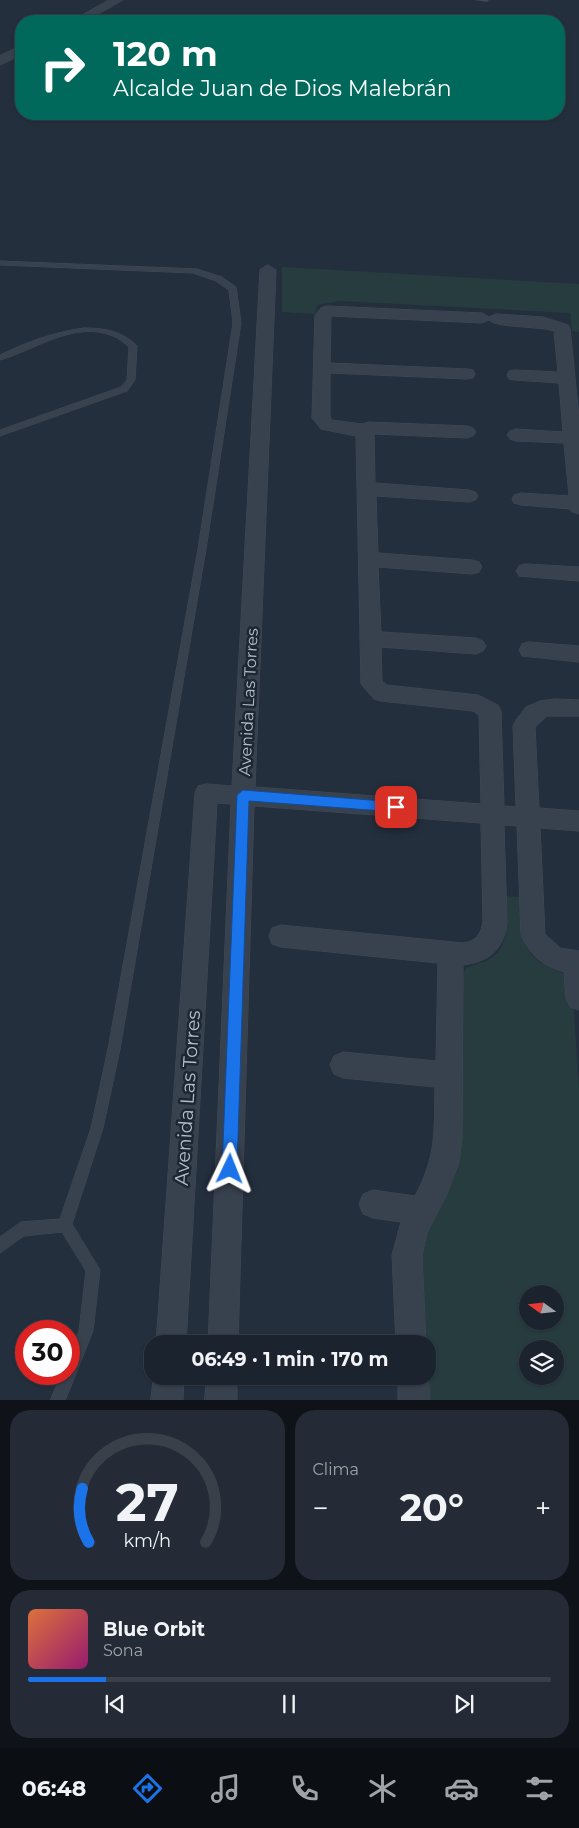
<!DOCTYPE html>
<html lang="es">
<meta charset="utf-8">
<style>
body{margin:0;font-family:Montserrat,sans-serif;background:#242b36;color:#f1f3f6;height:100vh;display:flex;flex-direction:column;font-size:19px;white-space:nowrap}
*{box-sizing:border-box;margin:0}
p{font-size:16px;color:#a0a4aa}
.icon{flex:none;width:28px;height:28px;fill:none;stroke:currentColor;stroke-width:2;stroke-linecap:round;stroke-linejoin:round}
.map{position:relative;height:1400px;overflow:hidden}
.side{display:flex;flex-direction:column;gap:10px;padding:10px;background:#0f1319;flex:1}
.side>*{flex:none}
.guide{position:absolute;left:15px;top:15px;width:550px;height:105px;border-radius:20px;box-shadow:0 1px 4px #0004,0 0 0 1px #39404a;background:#00695c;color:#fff;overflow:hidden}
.needle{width:32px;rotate:285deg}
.tools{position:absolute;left:519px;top:1285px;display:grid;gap:10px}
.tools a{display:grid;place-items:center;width:45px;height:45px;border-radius:50%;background:#1b232e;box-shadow:0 1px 4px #0004,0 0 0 1px #39404a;font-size:25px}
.speed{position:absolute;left:15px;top:1320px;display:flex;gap:10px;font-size:25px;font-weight:700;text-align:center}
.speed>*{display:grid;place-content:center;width:65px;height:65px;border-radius:50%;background:#1b232e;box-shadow:0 1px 4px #0004,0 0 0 1px #39404a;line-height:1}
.speed .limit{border:8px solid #d22;background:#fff;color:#111}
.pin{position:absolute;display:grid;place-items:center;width:42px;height:42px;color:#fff;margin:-21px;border-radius:10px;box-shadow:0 2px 8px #0006}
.me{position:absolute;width:55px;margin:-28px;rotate:2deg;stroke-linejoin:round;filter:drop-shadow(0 0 4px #0008)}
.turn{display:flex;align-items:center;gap:18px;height:105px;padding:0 15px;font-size:22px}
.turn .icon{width:65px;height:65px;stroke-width:2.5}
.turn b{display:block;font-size:35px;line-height:42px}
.big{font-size:38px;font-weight:700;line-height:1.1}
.side .tile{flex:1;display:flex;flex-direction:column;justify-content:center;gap:8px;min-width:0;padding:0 18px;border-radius:20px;background:#242b36}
.side .dial{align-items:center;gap:0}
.dial svg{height:130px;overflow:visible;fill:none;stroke:#39404a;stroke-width:7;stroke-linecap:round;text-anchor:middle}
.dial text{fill:#f1f3f6;stroke:none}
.song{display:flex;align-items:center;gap:15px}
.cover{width:60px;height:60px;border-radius:8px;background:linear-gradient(135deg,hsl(20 70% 55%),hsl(320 70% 35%))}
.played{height:5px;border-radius:2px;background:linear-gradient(90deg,#1a73e8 15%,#39404a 15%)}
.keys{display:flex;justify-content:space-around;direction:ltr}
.heat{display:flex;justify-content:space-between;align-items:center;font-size:28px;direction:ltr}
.side .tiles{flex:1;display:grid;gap:10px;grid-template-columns:1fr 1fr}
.tile:last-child{grid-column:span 2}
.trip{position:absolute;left:144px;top:1335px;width:292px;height:50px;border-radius:20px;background:#1b232e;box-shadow:0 1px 4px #0004,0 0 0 1px #39404a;font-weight:700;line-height:50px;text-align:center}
.tab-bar{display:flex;height:80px;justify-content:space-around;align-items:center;background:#0b0e12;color:#a0a4aa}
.tab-bar .icon{width:35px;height:35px}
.tab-bar .active{color:#1a73e8}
.tab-bar b{font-size:22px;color:#f1f3f6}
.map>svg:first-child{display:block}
.green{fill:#263c3f;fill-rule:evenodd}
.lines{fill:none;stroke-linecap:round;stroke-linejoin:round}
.service-casing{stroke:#414a57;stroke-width:1}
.minor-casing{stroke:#414a57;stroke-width:1}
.service{fill:#38414e;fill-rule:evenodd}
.minor{fill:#38414e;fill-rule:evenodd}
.wall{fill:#3f4b5c}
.route{fill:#1a73e8;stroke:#114b97}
.labels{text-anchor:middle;stroke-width:5;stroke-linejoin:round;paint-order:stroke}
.street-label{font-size:16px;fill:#b4bcc9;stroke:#1d2633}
.near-street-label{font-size:19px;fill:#b4bcc9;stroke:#1d2633}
</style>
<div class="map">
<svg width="579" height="1401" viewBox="0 0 579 1401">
<rect width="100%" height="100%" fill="#242f3e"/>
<path class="green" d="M282,267L579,284V332L572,331L570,313L340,301L317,305L315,314L282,312Z
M506,896L520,897C521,924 518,953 547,966C557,972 566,972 572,983L579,1089V1400H426L428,1344H424L420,1260L424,1236L451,1185L459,1157L461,982L465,969C473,964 483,963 491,958C511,947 506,915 506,896ZM528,1294H555V1321H528ZM528,1349H555V1376H528Z"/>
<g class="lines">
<defs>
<path id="service" d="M0,261L197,269L222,277L236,287L241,323L206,549L120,1049L103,1128L72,1224L100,1270L93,1331L65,1401H50L61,1374H69V1355L79,1331L86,1271L62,1232L24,1236L0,1253V1237L21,1222L60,1219L91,1128L108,1049L198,549L233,323L229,290L216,281L193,273L0,265Z
M84,328C105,328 122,331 137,346L135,380L127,391L0,436V430L121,387L127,380L129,347C124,343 119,338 113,336C75,320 35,350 0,360V355C27,342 54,332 84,328Z"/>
<path id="minor" d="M109,0H123L86,21H72Z
M21,46V55L0,65V56Z
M268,265L276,270L255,787L481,804L479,715L473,711L381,701L374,699L361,684L356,436L321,429L312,418L315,315L321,308L327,306L482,313L489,317L496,314L543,317L568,325L570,328L579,417V514L572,512L570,509L521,505L514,503L512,499L514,495L521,493L569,496L564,443L516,441L510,439L507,435L510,431L516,429L563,432L559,383L515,380L509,379L507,375L509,371L515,370L558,372L554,331C540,326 496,328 489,320L482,323L331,316L330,363L467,369L473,370L475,374L473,378L467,379L330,373V417L332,420L362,424L369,422L467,426L473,428L476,432L473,436L467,438L374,434L375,483L469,490L475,492L478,496L475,500L469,502L376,496L378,553L472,560L479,562L482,567L479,572L472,574L378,567L381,632L476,638L483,641L486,646L483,651L476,654L381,647L382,681L387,685L478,695L498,705L501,711L504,806L516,807L513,726L516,720L526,707L540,701L555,699L579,700V716H547L535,727L539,808L579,811V831L540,828L545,934L560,948L579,951V1010L570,1007L566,998L564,972C541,965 530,956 521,934L517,826L504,825L507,921C505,948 490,962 463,965L462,1138L459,1162L447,1194L427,1233L422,1255L426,1344H396L392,1255L401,1222L373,1218L363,1214L359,1204L363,1194L373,1190L415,1196C437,1155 434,1131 435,1087L343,1078L334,1074L330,1065L334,1056L343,1052L436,1061L438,963L281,947L272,944L269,936L272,928L281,925L463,943C477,941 481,934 483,921L481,823L254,806L238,1344H208L231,804L217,803L186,1344H156L195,793L198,786L206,784L232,786L260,270Z
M526,564L579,567V581L519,576L516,571L519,566Z
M529,642L579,646V662L522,656L519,650L522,644Z
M428,1374L430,1401H398V1376H428Z
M154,1376H184L183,1401H151Z
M207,1376H237V1401H205Z"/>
</defs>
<use href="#service" class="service-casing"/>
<use href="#minor" class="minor-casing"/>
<use href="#service" class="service"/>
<use href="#minor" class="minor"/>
</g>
<path class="wall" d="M474,0H489L487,2Z"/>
<path class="route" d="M243,790L396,802L402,807L396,812L249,801L237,1169L235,1175L230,1177L224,1175L222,1169L237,795Z"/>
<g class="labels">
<g class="street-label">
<text transform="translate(248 702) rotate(-87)" y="6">Avenida Las Torres</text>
</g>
<g class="near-street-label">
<text transform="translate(187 1098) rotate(-86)" y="7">Avenida Las Torres</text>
</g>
</g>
</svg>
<div class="tools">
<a><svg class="needle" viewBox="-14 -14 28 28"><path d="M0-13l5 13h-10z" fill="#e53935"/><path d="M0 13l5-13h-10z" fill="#a0a4aa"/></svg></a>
<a><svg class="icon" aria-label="layers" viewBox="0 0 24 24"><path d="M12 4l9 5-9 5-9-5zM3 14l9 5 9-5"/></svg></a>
</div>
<div class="speed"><div class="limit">30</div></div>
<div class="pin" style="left:396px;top:807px;background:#d93025"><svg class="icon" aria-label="arrive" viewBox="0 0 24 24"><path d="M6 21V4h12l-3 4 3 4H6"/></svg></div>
<svg class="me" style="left:230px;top:1169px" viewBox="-20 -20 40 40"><path d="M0-17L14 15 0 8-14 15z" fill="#1a73e8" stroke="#fff" stroke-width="4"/></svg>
<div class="trip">06:49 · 1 min · 170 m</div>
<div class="guide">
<div class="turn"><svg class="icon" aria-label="right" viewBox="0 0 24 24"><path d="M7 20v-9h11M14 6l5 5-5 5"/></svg><div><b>120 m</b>Alcalde Juan de Dios Malebrán</div></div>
</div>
</div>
<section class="side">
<div class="tiles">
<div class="tile dial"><svg viewBox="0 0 100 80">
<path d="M14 69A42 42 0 1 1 86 69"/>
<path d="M14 69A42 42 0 0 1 10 36" stroke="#1a73e8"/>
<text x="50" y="56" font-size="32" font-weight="700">27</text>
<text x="50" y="72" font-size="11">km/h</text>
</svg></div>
<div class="tile"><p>Clima</p>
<div class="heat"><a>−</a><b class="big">20°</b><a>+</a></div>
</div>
<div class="tile">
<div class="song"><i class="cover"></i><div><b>Blue Orbit</b><p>Sona</p></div></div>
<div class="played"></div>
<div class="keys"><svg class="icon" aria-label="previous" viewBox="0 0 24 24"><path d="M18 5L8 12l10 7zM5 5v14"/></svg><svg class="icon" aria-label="pause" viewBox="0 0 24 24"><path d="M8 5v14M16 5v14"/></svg><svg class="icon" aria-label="next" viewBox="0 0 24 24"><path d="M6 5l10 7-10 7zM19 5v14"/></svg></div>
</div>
</div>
</section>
<nav class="tab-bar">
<b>06:48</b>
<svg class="icon active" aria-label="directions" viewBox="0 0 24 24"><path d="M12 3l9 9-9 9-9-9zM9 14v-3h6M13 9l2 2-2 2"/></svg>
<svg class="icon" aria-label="music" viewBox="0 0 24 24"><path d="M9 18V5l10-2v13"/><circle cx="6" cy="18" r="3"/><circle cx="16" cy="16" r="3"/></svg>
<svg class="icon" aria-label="phone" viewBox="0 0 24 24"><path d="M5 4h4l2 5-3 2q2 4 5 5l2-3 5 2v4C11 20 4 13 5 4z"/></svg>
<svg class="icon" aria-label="climate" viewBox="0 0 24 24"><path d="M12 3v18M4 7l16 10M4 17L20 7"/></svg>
<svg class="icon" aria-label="car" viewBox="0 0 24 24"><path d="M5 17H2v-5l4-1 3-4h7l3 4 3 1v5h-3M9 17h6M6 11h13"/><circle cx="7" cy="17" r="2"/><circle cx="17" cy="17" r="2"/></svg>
<svg class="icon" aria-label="filters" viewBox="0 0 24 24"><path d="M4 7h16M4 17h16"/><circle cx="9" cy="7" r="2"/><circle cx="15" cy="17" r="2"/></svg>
</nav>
